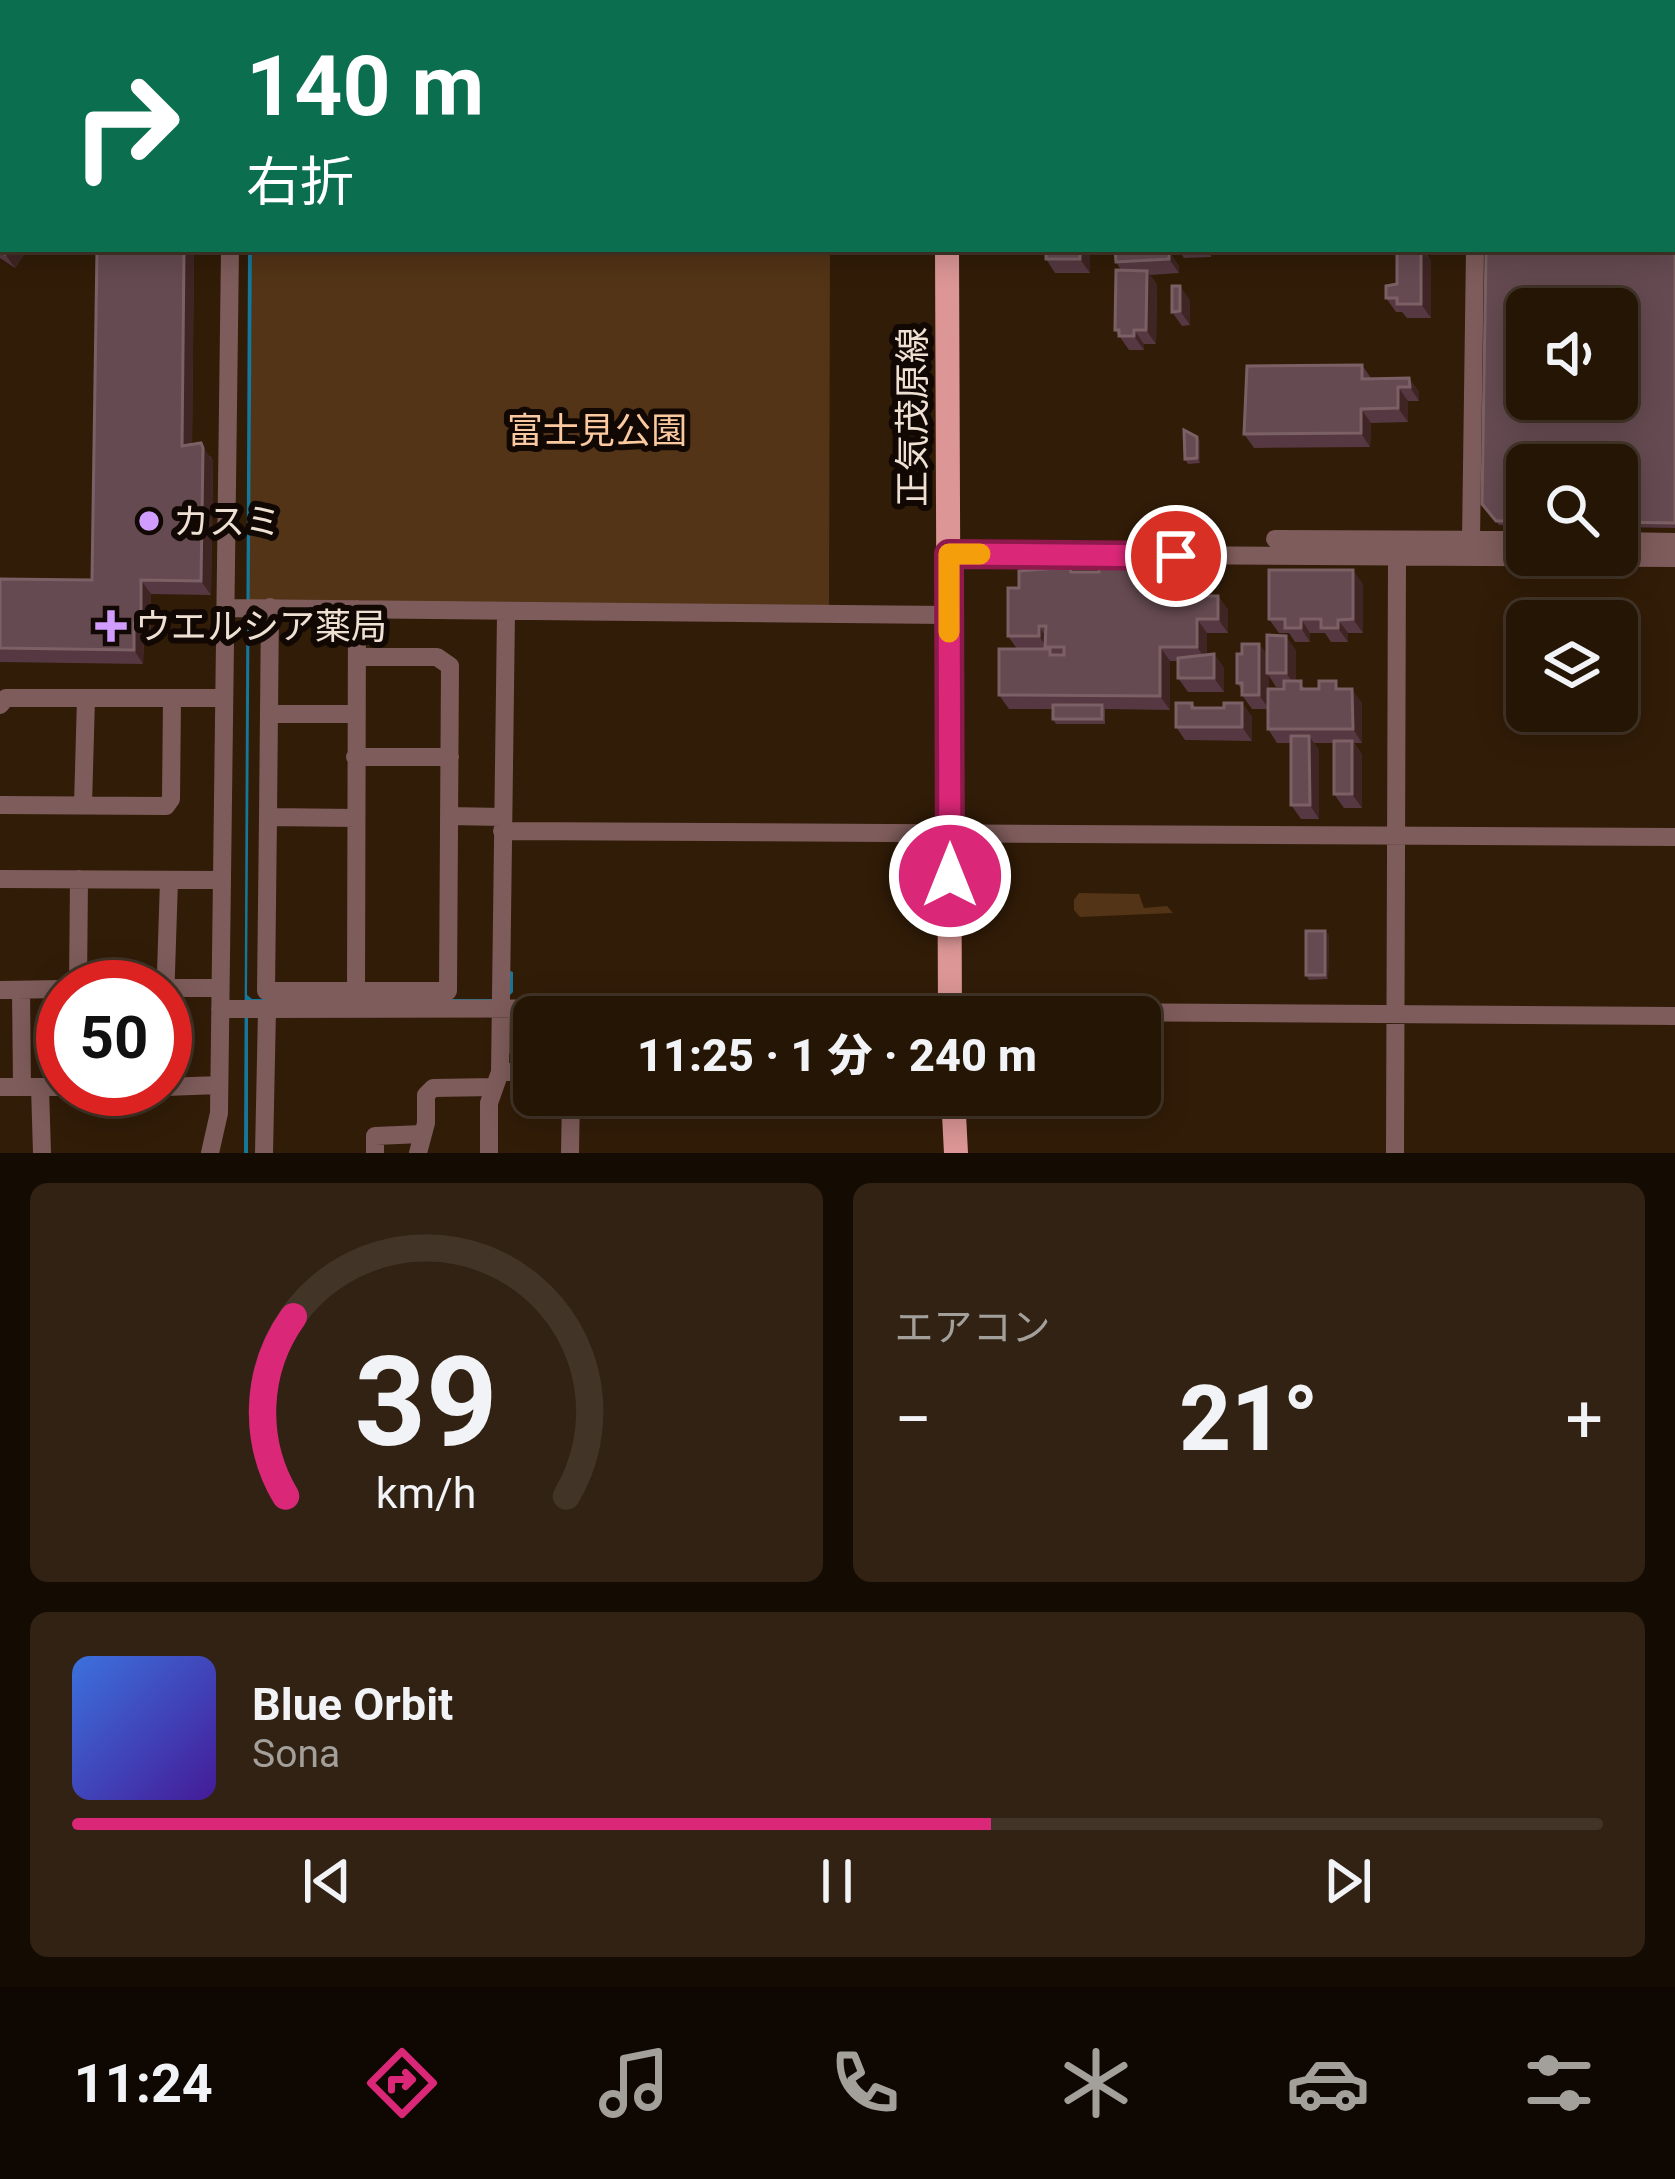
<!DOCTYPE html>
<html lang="ja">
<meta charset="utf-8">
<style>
body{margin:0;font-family:Roboto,"Noto Sans JP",sans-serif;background:#312213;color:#f1f3f6;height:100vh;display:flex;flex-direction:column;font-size:45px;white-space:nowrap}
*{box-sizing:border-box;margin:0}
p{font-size:39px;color:#a39f9a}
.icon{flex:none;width:66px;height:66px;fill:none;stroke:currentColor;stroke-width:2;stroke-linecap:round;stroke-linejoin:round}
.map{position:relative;height:1153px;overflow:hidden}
.side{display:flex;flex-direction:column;gap:30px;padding:30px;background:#140c03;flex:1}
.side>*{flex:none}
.banner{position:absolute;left:0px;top:0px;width:1677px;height:252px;box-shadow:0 6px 30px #0003,0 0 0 3px #423427;background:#0b6e4f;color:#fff;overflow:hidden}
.buttons{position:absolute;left:1506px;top:288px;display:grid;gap:24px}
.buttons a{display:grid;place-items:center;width:132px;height:132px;border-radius:18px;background:#251505;box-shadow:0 6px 30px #0003,0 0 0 3px #423427;font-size:60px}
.speed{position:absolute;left:36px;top:960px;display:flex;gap:24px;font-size:60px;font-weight:700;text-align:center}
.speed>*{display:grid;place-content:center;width:156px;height:156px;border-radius:50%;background:#251505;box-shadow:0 6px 30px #0003,0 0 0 3px #423427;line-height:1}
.speed .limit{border:18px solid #d22;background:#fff;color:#111}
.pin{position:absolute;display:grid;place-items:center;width:102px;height:102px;color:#fff;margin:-51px;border:6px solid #fff;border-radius:50%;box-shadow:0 3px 12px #0007}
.me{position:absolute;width:132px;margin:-66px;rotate:0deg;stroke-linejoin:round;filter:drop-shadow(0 0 9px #0008)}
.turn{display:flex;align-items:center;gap:42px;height:252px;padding:0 48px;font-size:54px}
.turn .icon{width:156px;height:156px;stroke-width:2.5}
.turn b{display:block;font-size:84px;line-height:102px}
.big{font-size:90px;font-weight:800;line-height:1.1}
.side .widget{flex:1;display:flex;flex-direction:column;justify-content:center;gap:18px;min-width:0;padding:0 42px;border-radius:18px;background:#312213}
.side .dial{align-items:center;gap:0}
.dial svg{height:312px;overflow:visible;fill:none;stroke:#423427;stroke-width:7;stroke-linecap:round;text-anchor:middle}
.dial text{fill:#f1f3f6;stroke:none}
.song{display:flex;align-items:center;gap:36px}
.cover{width:144px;height:144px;border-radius:18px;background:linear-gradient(135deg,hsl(220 70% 55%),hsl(260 70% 35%))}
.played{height:12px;border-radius:6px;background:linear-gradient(90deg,#db2777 60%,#423427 60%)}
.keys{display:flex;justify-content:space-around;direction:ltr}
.heat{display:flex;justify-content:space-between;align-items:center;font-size:66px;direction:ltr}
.side .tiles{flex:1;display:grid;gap:30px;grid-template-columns:1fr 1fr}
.widget:last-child{grid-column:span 2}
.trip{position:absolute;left:513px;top:996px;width:648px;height:120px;border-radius:18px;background:#251505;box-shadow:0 6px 30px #0003,0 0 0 3px #423427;font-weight:800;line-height:120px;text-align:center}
.dock{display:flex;height:192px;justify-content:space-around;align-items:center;background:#0f0802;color:#a39f9a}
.dock .icon{width:84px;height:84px}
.dock .active{color:#db2777}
.dock b{font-size:54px;color:#f1f3f6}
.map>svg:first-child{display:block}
.green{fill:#533416}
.water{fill:#15789a}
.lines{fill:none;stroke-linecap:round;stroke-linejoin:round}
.minor{stroke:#7e5c5b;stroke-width:18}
.major{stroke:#db9695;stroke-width:24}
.wall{fill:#553841;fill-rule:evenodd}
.shaded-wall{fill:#3f2523}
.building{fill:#654a51;stroke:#7b6165;stroke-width:3;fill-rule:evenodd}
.route-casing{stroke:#8e194d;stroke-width:30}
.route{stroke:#db2777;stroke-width:21}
.slow{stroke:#f59e0b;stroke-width:21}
.poi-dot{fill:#d09dfe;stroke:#120803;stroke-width:4.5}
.labels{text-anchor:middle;stroke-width:12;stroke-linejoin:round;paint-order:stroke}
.street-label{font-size:36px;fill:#efe0d4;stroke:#120803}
.park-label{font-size:36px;fill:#fac9a0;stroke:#120803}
.poi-label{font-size:36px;fill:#efe0d4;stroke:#120803;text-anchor:start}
</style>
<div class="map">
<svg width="1675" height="1153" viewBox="0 0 1675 1153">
<rect width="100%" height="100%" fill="#311c07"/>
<path class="green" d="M252,249H830L829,613L249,608Z
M1079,893L1139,894L1144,908L1167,906L1173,913L1080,917L1074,910V900Z
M507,1014L534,1017V1059H515L507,1051Z"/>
<path class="water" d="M248,249H252L247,995L252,999H502L510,971L513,972V992L504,1001L248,1000V1153H244Z"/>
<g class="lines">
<path class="minor" d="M273,0V3
M329,3V0
M646,3V0
M1275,539L1527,540
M1471,540L1475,249
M1617,541L1675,542
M949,554L1675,558
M270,607L268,817L355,818
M225,608L948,615
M0,705L6,698H224
M270,714H356
M355,757H450
M0,805L166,806L171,799L172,698
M83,805L86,698
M449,816L502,817
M268,817L266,991H448L450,666L437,657H357
M502,831L1675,837
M0,879L222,880
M78,987L79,879
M165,988H220
M0,990L63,989
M21,990L22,1087
M356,994L357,609
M165,1003L169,880
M220,1009L950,1008L960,1011L1675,1016
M500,1072H534
M0,1087H63
M40,1087L42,1153
M165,1087L219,1085
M210,1153L219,1113L230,249
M264,1153L267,1010
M375,1153V1136L422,1134
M418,1153L426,1123V1095L433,1088L494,1087
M489,1153V1103L500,1072L506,613
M570,1153L571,1095
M1395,1153L1397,557"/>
<path class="major" d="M944,0V3
M141,3L143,0
M947,249L950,1017
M953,1095L956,1153"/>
</g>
<path class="wall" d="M0,217L3,249H28L15,268L0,258Z
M194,249L192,445L211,457L213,462L211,595L151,594V637H144L143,664L0,662V579L92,580Z
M1090,249V273H1055L1046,259Z
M1178,249H1211V257L1184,258Z
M1397,249H1423L1431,261V318H1407L1402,312H1396L1386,298L1397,284Z
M1157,252H1169L1179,266V273L1150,275L1157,285L1156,344H1144V350H1129L1115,330L1121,270L1116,262Z
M1675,253V528L1617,527V465H1527V526L1499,525L1482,504Z
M1190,300V325L1182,326L1172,312Z
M1362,365L1371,378H1409L1419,392V401H1408V422L1371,423L1370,447L1254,448L1244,434Z
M1197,437L1200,442V463L1188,464L1185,459Z
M1074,572H1144L1212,586V596H1218L1228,610V633H1207V654H1214L1224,668V692H1188L1178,678V661H1170V710L1105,709V724H1056L1053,719V709H1009L999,695L1017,649L1008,636L1019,588Z
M1363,584V633H1348V642H1331L1325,633H1310V642H1295L1289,633H1279L1269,619Z
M1259,644L1267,655L1296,650V681L1306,689H1341L1362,703V743H1354L1362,755V808H1344L1334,794V743H1314L1319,750V819H1301L1291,805V743H1277L1268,729V709H1252L1242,695V690L1237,683L1242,654ZM1269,676L1276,687H1284V689H1269Z
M1192,703L1196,708H1224L1242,703L1252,717V741L1185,740L1176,727Z
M1329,935L1328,979L1309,980L1306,975Z"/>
<path class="shaded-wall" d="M9,249H28L15,268L5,254Z
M184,249H194L192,460L182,446Z
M1080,249H1090V273L1080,259Z
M1421,249L1431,261V318L1421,304Z
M1169,252L1179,266V273L1169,259Z
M1147,271L1157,285L1156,344L1146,330Z
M1180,286L1190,300V325L1180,311Z
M1134,330L1144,344V350L1134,336Z
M1409,378L1419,392V401L1410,387Z
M1398,387L1408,401V422L1398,408Z
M1361,409L1371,423L1370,447L1361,433Z
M1197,437L1200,442V463L1197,458Z
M201,443L213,462L211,595L201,581Z
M1353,570L1363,584V633L1353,619Z
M1202,572L1212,586V610L1202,596Z
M141,580L151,594V637L141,623Z
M1218,596L1228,610V633L1218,619Z
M1197,619L1207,633V661L1197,647Z
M1301,619L1310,633V642L1301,628Z
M1338,620L1348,633V642L1338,628Z
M134,623L144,637L143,664L134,650Z
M1039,626L1048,640V650L1039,636Z
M1286,636L1296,650V687L1286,673Z
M1259,644L1269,658L1267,673L1269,676V709L1259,695Z
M1160,647L1170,661V710L1160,696Z
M1214,654L1224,668V692L1214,678Z
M1352,689L1362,703V743L1353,729Z
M1242,703L1252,717V741L1242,727Z
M1309,736L1319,750V819L1310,805Z
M1352,741L1362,755V808L1352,794Z
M1325,931L1329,935L1328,979L1325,975Z"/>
<path class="building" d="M3,213V249H9L5,254L0,251V217Z
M97,249H184L182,446L201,443L203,448L201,581L141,580V623H134V650L0,648V579L92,580Z
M1046,249H1080V259H1046Z
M1115,249H1147V252H1169V259L1116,262Z
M1397,249H1421V304H1397V298H1386V286L1397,284Z
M1486,251L1675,253V523L1617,522V465H1527V521H1496L1482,504ZM1527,309H1617V399H1527Z
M1116,270L1147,271L1146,330H1134V336H1119V330H1115Z
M1172,286H1180V311L1172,312Z
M1362,365V379L1409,378L1410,387H1398V408L1361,409V433L1244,434L1247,366Z
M1184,430L1197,437V458L1185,459Z
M1070,567L1071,572H1099V567H1141V572H1202V596H1218V619H1197V647H1160V696L999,695V649H1050V655H1064V647H1045L1046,626H1039V636H1008V588H1019V571Z
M1269,570H1353V619L1338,620V628H1321V619H1301V628H1285V619H1269Z
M1267,635L1286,636V673H1267Z
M1242,644H1259V695H1242V683H1237V654H1242Z
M1214,654V678H1178V658Z
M1284,681H1301V689H1319V681H1336V689H1352L1353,729H1268V689H1284Z
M1176,703H1192V708H1224V703H1242V727H1176Z
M1053,705H1102V719H1053Z
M1291,736H1309L1310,805H1291Z
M1334,741H1352V794H1334Z
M1306,931H1325V975H1306Z"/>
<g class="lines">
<defs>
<path id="route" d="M950,876L949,554L1176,556"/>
</defs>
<use href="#route" class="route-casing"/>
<use href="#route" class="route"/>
<path class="slow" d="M949,632V554H980"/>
</g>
<g class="poi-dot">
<circle cx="149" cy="521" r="12"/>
<path d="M105 608h12v12h12v12h-12v12h-12v-12h-12v-12h12z"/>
</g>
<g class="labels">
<g class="street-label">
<text transform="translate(912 417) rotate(-90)" y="13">正気茂原線</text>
</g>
<g class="park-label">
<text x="597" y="443">富士見公園</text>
</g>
<g class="poi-label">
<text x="173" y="534">カスミ</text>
<text x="135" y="639">ウエルシア薬局</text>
</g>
</g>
</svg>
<div class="buttons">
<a><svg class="icon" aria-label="sound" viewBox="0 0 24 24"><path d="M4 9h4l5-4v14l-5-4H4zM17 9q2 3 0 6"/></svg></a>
<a><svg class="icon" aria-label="search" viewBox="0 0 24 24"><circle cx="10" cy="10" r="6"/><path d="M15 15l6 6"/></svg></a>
<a><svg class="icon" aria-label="layers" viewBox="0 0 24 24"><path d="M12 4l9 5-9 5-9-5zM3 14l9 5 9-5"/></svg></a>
</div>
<div class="speed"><div class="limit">50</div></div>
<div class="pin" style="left:1176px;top:556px;background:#d93025"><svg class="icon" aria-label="arrive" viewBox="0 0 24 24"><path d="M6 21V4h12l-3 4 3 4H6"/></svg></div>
<svg class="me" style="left:950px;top:876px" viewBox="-20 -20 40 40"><circle r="17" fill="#db2777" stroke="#fff" stroke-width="3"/><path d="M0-11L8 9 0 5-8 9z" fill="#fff"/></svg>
<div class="trip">11:25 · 1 分 · 240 m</div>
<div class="banner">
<div class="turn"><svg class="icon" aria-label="right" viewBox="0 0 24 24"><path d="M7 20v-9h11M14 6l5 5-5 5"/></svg><div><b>140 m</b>右折</div></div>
</div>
</div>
<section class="side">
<div class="tiles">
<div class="widget dial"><svg viewBox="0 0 100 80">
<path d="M14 69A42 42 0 1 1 86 69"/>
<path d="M14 69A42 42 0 0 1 16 23" stroke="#db2777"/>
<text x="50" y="56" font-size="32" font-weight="700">39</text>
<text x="50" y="72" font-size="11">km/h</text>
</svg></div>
<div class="widget"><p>エアコン</p>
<div class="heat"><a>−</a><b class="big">21°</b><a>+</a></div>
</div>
<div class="widget">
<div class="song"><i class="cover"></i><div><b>Blue Orbit</b><p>Sona</p></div></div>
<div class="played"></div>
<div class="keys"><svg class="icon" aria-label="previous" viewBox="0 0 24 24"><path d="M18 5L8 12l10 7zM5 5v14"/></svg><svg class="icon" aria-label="pause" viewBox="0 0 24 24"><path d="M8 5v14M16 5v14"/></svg><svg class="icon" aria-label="next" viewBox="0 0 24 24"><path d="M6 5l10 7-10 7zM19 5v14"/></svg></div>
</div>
</div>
</section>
<nav class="dock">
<b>11:24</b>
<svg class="icon active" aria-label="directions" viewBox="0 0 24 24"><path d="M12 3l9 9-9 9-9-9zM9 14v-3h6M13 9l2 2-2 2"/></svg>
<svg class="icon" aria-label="music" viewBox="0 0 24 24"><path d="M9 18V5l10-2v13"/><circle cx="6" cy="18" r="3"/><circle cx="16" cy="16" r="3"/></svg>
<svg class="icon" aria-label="phone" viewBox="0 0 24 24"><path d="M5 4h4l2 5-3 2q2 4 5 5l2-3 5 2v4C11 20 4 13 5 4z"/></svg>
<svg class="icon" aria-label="climate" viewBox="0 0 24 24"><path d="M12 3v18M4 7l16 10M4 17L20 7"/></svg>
<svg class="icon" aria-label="car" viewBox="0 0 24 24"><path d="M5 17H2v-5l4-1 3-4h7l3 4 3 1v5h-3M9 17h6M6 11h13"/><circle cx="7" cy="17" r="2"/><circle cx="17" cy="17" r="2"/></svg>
<svg class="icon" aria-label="filters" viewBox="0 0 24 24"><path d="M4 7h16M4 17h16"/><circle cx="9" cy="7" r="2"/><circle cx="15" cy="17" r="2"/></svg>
</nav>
